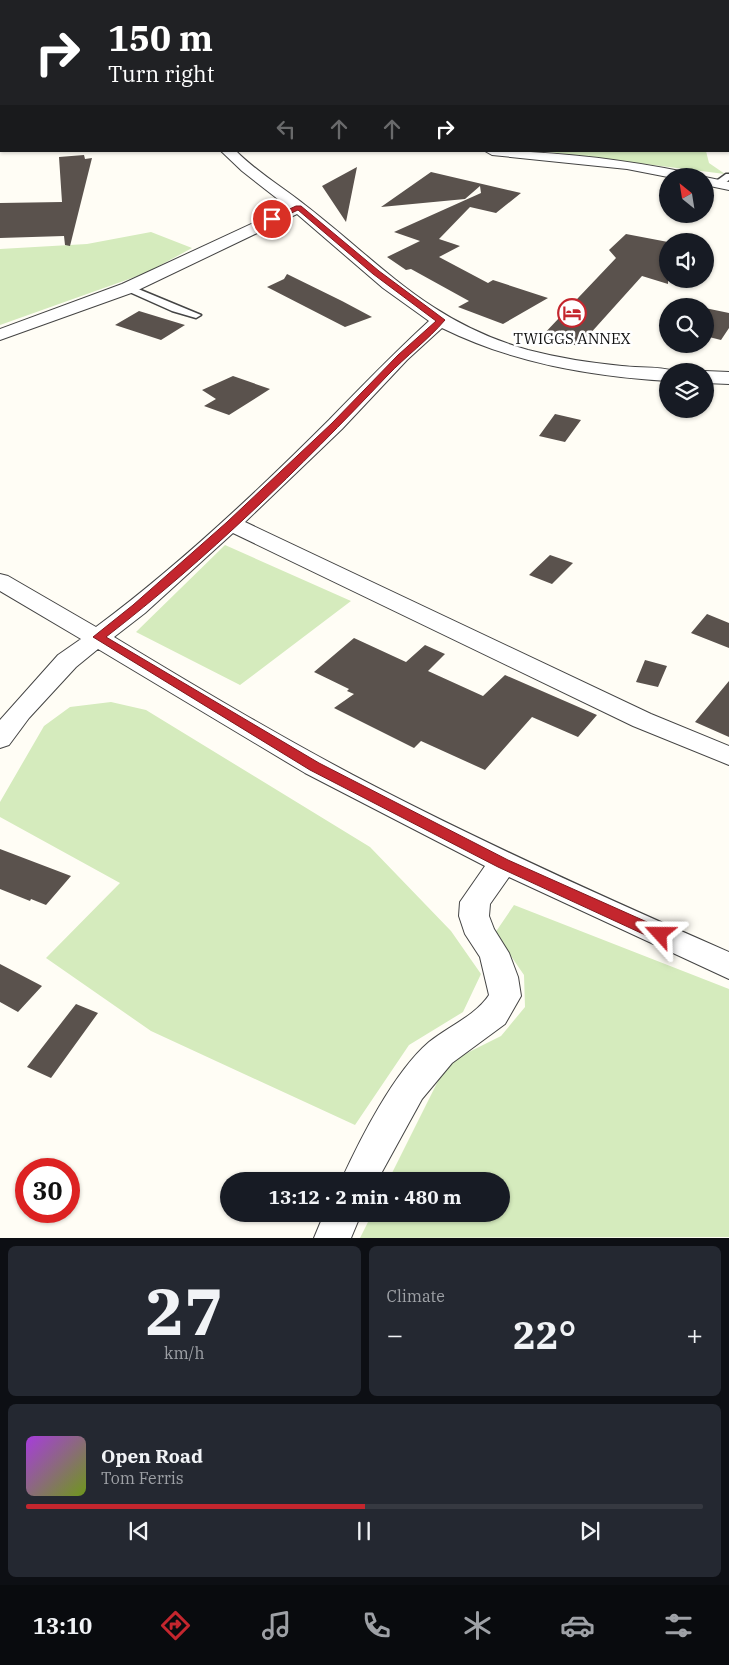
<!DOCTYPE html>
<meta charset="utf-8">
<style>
body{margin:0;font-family:"IBM Plex Serif",serif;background:#242831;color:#f1f3f6;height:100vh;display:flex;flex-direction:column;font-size:19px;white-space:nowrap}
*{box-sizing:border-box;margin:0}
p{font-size:16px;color:#9ea1a6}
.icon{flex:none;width:28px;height:28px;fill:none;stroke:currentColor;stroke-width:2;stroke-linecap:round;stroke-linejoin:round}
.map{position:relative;height:1238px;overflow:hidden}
.side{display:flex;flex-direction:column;gap:8px;padding:8px;background:#0d0f14;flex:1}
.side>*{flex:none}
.guide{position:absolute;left:0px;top:0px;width:730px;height:152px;box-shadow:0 1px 4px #0004;background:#202124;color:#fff;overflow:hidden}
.needle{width:32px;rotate:330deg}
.buttons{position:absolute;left:659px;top:168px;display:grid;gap:10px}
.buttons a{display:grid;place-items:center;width:55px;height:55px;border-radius:50%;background:#171b24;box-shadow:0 1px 4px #0004;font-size:25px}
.speed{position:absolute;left:15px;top:1158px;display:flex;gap:10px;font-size:25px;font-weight:700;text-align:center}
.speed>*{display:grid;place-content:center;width:65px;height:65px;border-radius:50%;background:#171b24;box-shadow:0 1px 4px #0004;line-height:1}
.speed .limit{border:8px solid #d22;background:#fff;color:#111}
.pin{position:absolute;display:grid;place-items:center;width:42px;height:42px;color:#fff;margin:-21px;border:2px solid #fff;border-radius:50%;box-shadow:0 1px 5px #0007}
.me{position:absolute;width:55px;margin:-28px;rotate:294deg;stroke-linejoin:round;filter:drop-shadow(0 0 4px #0008)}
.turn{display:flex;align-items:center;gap:18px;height:105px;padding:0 25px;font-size:22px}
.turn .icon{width:65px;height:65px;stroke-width:2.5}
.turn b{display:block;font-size:35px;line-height:42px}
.lanes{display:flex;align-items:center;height:48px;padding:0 25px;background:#0003;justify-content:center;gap:25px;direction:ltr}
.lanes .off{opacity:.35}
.big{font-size:38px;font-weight:700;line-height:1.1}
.side .tile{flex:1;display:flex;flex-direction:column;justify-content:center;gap:8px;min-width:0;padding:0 18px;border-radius:8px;background:#242831}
.side .dial{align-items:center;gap:0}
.dial b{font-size:65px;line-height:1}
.song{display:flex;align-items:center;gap:15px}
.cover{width:60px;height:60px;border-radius:8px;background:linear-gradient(135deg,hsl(280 70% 55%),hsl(80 70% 35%))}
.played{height:5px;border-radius:2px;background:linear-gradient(90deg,#c4262e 50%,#363941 50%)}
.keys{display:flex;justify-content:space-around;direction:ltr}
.heat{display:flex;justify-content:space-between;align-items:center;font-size:28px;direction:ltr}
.side .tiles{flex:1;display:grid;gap:8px;grid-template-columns:1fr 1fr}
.tile:last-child{grid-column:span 2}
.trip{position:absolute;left:220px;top:1172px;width:290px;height:50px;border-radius:25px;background:#171b24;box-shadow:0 1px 4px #0004;font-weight:700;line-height:50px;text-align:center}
.tab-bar{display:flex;height:80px;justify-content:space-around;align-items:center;background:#090b0e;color:#9ea1a6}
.tab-bar .icon{width:35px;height:35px}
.tab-bar .active{color:#c4262e}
.tab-bar b{font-size:22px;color:#f1f3f6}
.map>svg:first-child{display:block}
.green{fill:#d5ebbd}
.building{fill:#5a524d}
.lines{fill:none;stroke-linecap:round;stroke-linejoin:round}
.service-casing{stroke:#444;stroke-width:3}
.minor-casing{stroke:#444;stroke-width:2}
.service{fill:#fff;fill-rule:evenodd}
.minor{fill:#fff;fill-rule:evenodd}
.route{fill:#c4262e;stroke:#7f191e}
.labels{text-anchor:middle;stroke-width:5;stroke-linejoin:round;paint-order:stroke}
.far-poi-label{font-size:15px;fill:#111;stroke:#fff}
</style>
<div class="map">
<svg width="729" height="1238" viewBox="0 0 729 1238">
<rect width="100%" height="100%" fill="#fffdf5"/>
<path class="green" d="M540,151H706L709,163L725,174Z
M151,232L192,248L146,273L0,325V249L87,244Z
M225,545L351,601L240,685L136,632Z
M111,702L146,710L370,847L451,931L481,974L463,1012L409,1045L355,1125L151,1031L46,958L120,883L0,817V802L44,726L70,707Z
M514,905L729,989V1237L360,1238L372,1214H501V1181H388L447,1063L501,1036L525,1007L524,975L495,933Z"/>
<path class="building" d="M84,155L85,159L92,158L70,246L65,245L64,236L0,238V203L62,202L59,157Z
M357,167L346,222L322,186Z
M431,172L521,193L496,213L470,207L439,239L460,246L439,257L488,283L493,280L548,298L503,324L458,307L469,301L411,269L406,270L387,257L420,241L394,232L481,193L480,186L465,199L381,207Z
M626,234L668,242V284L642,276L579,346L541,337L616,258L609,250Z
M287,274L342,301L372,317L345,327L267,287L284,279Z
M705,308L729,313V328L721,340L705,336Z
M139,311L185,325L161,340L115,325Z
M233,376L270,389L229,415L204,406L216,399L202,390Z
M555,414L581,420L565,442L539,436Z
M550,555L573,563L552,584L529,575Z
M707,614L729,623V648L691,633Z
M354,638L406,662L425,645L445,654L428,671L483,696L505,675L597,715L578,737L532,717L485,770L421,741L414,748L334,708L354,694L347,691L349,689L314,672Z
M645,660L667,666L658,687L636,682Z
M729,681V737L695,722Z
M0,849L71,876L46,905L31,899L30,901L0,889Z
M0,964L42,986L18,1012L0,1002Z
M76,1004L98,1013L51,1078L27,1067Z"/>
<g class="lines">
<defs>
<path id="service" d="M726,174H729V180L721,186H715V182Z
M125,286H131L201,315L196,318L172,311L125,290Z"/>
<path id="minor" d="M493,0H503V1H493Z
M0,89H1V97H0Z
M221,151H236C257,172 282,187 305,205C384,266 427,321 528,350C559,358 591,363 622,366C639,368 658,366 675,371H668V381C589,376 513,363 442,328L407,360L342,429L245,522L651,714L729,746V765L633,726L233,533L145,613L114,637C200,689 287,741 376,787C492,847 610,900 729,952V979L509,877L490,904L489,916L494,929L509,953L518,977L521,996L505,1024L452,1063L422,1099L377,1181H341C360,1139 394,1072 429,1042C449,1026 475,1016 489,995L480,957L465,934L459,916L460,902L485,866L305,773L98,649L76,667L29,718L9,745L0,748V720L58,655L81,639L0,591V574L8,576L96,627C177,567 258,491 329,420C362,386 394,353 429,321L383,288L297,214L134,292L0,340V329L122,284L288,207L242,171Z
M485,151C553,151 619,159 685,172L692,176L668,177L627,169L492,155Z
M705,177L729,182V190L705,185Z
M705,371L729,372V384L705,383Z
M324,1214H361L351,1238H314Z"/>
</defs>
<use href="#service" class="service-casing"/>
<use href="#minor" class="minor-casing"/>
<use href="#service" class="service"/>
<use href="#minor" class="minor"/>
</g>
<path class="route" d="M296,206H301L379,271L445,320C428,340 406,356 387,376C300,468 207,559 106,637L319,763L508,860L665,930L667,934L665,939H654L498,867L310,770L93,637L133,605L227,522L332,423L398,355L436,321L373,274L298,210L274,221L268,219Z"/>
<defs>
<symbol id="hotel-ring" viewBox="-11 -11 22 22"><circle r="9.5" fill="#fff" stroke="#c4262e" stroke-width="1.5"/><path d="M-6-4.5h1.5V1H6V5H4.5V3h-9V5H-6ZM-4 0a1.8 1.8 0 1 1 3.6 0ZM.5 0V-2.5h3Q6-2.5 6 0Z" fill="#c4262e"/></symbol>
</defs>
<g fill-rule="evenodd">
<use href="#hotel-ring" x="556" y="297" width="32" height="32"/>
</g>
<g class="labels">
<g class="far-poi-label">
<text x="572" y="344">TWIGGS ANNEX</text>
</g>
</g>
</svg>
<div class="buttons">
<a><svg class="needle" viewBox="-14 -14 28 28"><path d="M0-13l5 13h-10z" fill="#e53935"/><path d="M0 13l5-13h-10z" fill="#9ea1a6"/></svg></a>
<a><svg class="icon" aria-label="sound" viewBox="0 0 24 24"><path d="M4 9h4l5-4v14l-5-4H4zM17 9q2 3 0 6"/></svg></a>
<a><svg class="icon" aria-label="search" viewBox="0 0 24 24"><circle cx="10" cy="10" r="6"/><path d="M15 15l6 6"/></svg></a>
<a><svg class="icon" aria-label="layers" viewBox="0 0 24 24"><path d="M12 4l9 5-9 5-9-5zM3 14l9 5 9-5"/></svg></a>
</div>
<div class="speed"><div class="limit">30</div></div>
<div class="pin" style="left:272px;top:219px;background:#d93025"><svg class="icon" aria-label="arrive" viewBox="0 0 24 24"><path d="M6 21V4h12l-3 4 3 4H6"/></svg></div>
<svg class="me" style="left:660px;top:934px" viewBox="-20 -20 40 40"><path d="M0-17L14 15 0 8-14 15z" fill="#c4262e" stroke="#fff" stroke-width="4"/></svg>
<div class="trip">13:12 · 2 min · 480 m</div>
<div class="guide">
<div class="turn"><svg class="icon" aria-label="right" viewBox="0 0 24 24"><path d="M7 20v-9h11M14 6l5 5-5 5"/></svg><div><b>150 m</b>Turn right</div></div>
<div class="lanes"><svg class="icon off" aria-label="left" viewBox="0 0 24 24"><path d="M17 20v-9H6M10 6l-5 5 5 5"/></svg><svg class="icon off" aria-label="ahead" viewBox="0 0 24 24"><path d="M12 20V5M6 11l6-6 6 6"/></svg><svg class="icon off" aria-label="ahead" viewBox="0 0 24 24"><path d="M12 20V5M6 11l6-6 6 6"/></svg><svg class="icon" aria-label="right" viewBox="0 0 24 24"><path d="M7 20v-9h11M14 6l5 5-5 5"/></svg></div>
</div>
</div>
<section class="side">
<div class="tiles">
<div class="tile dial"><b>27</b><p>km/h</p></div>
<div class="tile"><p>Climate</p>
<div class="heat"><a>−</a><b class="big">22°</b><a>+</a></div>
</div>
<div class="tile">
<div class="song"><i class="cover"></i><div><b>Open Road</b><p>Tom Ferris</p></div></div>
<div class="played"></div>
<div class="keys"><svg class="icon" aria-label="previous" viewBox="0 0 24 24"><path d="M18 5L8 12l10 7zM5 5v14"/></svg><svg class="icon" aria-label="pause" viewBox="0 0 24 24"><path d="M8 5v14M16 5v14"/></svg><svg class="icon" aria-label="next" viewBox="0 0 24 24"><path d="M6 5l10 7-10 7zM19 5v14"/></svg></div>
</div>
</div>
</section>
<nav class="tab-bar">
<b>13:10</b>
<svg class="icon active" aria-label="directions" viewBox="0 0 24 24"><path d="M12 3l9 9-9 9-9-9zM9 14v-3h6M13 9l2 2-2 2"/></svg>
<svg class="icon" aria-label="music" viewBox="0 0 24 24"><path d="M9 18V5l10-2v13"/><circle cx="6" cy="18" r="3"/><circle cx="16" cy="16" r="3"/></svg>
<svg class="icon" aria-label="phone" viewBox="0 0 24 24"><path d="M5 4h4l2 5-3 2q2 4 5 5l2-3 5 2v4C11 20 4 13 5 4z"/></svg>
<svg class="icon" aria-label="climate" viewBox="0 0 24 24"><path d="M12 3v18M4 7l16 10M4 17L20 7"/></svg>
<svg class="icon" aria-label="car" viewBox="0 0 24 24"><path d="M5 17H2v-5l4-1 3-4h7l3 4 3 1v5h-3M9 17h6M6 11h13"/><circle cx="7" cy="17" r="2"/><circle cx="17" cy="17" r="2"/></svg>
<svg class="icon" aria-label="filters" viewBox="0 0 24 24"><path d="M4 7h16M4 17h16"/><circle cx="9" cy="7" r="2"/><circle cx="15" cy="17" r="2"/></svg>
</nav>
